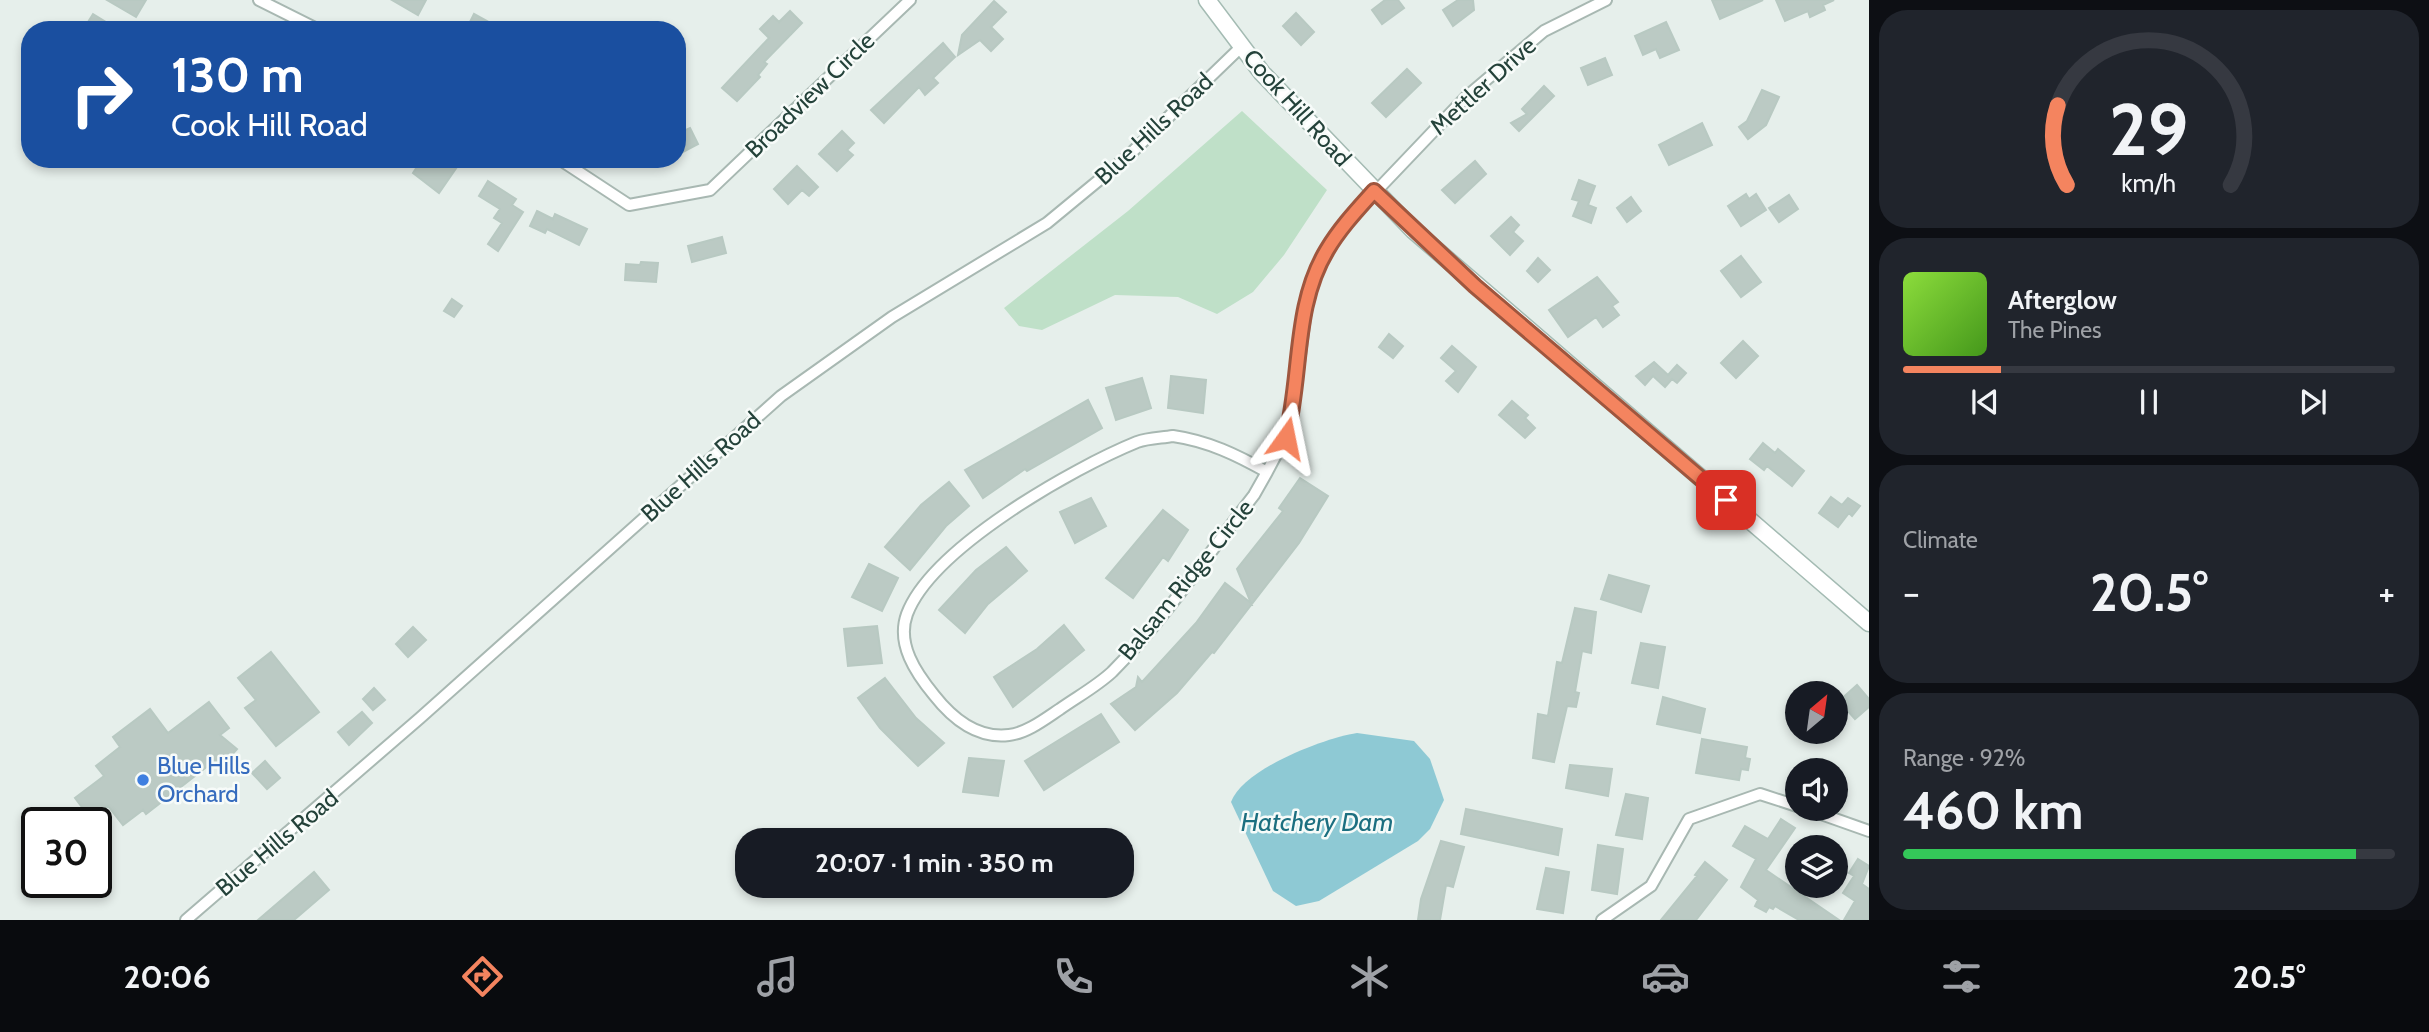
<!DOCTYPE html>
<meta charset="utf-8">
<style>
body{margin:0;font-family:Cabin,sans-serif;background:#20242c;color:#f1f3f6;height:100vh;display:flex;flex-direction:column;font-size:26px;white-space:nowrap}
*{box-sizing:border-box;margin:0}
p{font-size:23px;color:#9ea1a6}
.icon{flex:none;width:38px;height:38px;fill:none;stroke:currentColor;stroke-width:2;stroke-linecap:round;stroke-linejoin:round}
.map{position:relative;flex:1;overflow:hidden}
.panel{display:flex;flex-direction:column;gap:10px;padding:10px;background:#0d0f14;width:560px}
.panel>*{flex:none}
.hud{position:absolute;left:21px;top:21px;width:665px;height:147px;border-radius:28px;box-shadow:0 4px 10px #0003;background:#1a4fa0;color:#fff;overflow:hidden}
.needle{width:46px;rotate:29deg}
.tools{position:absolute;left:1785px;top:681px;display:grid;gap:14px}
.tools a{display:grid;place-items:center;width:63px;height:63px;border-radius:50%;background:#171b24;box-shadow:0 4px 10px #0003;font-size:35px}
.speed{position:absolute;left:21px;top:807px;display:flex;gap:14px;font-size:35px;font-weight:700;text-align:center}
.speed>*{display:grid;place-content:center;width:91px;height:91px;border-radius:50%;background:#171b24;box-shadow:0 4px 10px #0003;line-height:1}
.speed .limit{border:4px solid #111;border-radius:10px;background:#fff;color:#111}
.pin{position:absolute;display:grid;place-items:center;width:60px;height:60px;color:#fff;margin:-30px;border-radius:14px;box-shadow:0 4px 10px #0006}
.me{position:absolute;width:77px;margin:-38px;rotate:12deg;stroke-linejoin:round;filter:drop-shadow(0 0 5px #0008)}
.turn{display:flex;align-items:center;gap:24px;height:147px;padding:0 35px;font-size:32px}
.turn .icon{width:91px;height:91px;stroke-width:2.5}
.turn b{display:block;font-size:49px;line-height:60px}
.big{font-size:52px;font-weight:700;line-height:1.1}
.panel .widget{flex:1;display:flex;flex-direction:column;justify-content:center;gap:10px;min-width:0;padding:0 24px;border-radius:28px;background:#20242c}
.panel .dial{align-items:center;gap:0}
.dial svg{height:182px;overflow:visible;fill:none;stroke:#363941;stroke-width:7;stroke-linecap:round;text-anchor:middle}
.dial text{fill:#f1f3f6;stroke:none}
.song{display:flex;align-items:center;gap:21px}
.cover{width:84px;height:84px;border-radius:10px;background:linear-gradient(135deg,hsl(90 70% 55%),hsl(100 70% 35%))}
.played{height:7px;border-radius:4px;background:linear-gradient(90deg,#f4845f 20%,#363941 20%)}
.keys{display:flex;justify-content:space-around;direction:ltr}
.heat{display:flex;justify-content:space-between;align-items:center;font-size:38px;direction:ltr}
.charge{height:10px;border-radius:5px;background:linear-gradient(90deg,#34c759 92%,#363941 0)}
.trip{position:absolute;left:735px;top:828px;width:399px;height:70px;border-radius:28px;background:#171b24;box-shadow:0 4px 10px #0003;font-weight:700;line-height:70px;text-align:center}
.tab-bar{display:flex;height:112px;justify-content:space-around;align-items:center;background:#090b0e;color:#9ea1a6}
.tab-bar .icon{width:49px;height:49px}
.tab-bar .selected{color:#f4845f}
.tab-bar b{font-size:32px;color:#f1f3f6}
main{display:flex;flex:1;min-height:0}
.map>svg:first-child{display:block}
.green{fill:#bfe0c8}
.water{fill:#8ec9d4}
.building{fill:#bbcac4;stroke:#b8c9c2;stroke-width:2}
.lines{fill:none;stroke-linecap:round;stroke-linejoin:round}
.street-casing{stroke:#a8b8b2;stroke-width:14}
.secondary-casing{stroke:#a4bbb3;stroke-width:19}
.street{stroke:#fff;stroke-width:10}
.secondary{stroke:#fff;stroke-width:16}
.route-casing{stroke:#9f563e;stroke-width:18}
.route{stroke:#f4845f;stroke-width:12}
.shop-dot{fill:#3f7fe0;stroke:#f7fbf9;stroke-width:2.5}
.labels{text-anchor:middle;stroke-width:5;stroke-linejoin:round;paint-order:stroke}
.street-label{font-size:24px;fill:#24423a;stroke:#f7fbf9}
.shop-label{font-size:24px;fill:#366cbe;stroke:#f7fbf9;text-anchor:start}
.water-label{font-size:26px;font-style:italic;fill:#1c6f80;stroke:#f7fbf9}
</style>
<main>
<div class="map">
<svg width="1869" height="920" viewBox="0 0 1869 920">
<rect width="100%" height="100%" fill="#e6efeb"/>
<path class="green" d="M1242,111L1327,190L1284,255L1253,292L1217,314L1178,297L1115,295L1042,330L1019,326L1004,308L1128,211Z"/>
<path class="water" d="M1357,733L1414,741L1430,759L1444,800L1430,829L1418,841L1319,901L1296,906L1273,891L1231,802C1243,769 1324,738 1357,733Z"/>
<path class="building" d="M107,0H146L136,17Z
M392,0H426L418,15Z
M1385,0H1398L1404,8L1382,24L1372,10Z
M1458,0H1473L1474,10L1453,26L1443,10Z
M1712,0H1763L1720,19Z
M1776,0H1834L1823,5L1825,10L1810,17L1808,11L1785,21Z
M994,1L1006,12L991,27L1003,39L991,51L980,40L958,55L962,35Z
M790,11L802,23L764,62L767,64L758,75L760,77L737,101L722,88L769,38L760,29L773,16L779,22Z
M1296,13L1314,32L1301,45L1283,26Z
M93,14L106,22L101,30H83Z
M474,14L503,30H466Z
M1666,22L1679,50L1660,58L1656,49L1643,55L1635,36Z
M943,43L955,57L933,78L938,83L925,95L919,87L884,123L871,110Z
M1605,58L1612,75L1588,85L1581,68Z
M1407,69L1421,83L1386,117L1372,103Z
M1544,86L1554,96L1519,131L1511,123L1527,114L1522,109Z
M1762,90L1779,97L1766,125L1748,139L1739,127L1747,121Z
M1702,123L1712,145L1669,165L1659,145Z
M690,128L698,144L677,155V134Z
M842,131L854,143L847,150L853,155L837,171L819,154Z
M422,159H447L457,167L439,193L413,173Z
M1475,161L1486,174L1455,203L1442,190Z
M797,166L818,187L809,196L802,190L788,204L774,189Z
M1579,180L1595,186L1588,205L1596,208L1591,223L1573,216L1579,201L1572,199Z
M488,181L516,199L512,205L523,212L498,251L488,244L502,223L494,218L500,209L479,196Z
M1746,194L1749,199L1756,194L1766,210L1741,226L1728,206Z
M1789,195L1798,209L1779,222L1769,208Z
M1631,197L1641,211L1627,222L1617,208Z
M537,211L553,219L555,214L587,229L579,245L547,229L545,233L530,226Z
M1511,217L1519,225L1513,232L1523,241L1510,255L1491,236Z
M722,237L726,253L692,262L688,246Z
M1741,256L1761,282L1741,297L1721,271Z
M1538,258L1550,270L1538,282L1527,271Z
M641,262L658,263L656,282L625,280L626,264L640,265Z
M1597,277L1618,302L1612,306L1619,315L1603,327L1596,317L1568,337L1549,310Z
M452,299L462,306L454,317L444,311Z
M1389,334L1403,346L1393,358L1379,347Z
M1743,341L1758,356L1736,378L1721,363Z
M1452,346L1476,367L1458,392L1446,381L1456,371L1441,358Z
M1654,362L1668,375L1677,365L1686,373L1677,383L1672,379L1665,387L1653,376L1645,385L1636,376Z
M1171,376L1206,380L1203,413L1168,408Z
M1142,378L1151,408L1116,420L1106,388Z
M1088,400L1102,428L1027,471L1025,469L983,498L965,470Z
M1512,401L1528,415L1525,418L1535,428L1525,438L1499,415Z
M1763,443L1775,453L1778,449L1804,471L1792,486L1767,466L1764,470L1750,459Z
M1300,478L1328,496L1299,543L1214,653L1212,652L1177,693L1135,730L1111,704L1136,687L1138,677L1142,682L1196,623L1225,583L1251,603L1237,569L1283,511L1279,508Z
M949,482L969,506L946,526L910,570L885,547L921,505Z
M1831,497L1842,505L1848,498L1860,506L1852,516L1849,513L1838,527L1819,513Z
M1091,498L1106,526L1075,543L1060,512Z
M1163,510L1188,530L1168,561L1163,557L1133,598L1106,578Z
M1006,547L1027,571L988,604L965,633L939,610L976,570Z
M869,564L898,578L882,611L852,597Z
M1609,575L1649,586L1641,612L1601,599Z
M1575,608L1596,612L1591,653L1582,651L1575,692L1579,693L1576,707L1567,706L1554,762L1533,758L1538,714L1548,716L1557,662L1562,663Z
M1064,625L1084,650L1013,707L994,677L1037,649Z
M877,626L882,663L848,666L844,629Z
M413,627L426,640L408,657L396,644Z
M1641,643L1665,647L1658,688L1632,683Z
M271,652L319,712L276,746L245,708L256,700L238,678Z
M885,678L916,718L944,743L918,766L880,728L858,698Z
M1857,685L1869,699V707L1855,719L1839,701Z
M374,688L385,700L373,710L363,699Z
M1663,697L1705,709L1700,733L1657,724Z
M209,702L229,728L220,735L237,749L220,768L213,762L146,814L143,810L123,825L108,806L91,819L75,798L104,776L96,766L120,747L113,737L150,709L168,733Z
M362,712L372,723L349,745L338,732Z
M1101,714L1119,742L1044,790L1025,761Z
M1702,739L1747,747L1745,758L1750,759L1748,770L1741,769L1739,780L1696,773Z
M969,758L1004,761L998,796L963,792Z
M265,761L280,778L267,789L252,773Z
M1570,765L1612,769L1608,796L1566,788Z
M1626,794L1648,798L1642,839L1616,835Z
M1466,809L1562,829L1558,855L1461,834Z
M1781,819L1795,828L1766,870L1839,920H1799L1775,906L1773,909L1769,907L1766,912L1755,906L1758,900L1741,887L1756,859L1733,846L1745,826L1768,839Z
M1441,841L1464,847L1453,887L1446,885L1440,920H1418L1421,899Z
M1598,845L1623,849L1617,894L1592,890Z
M1858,859L1869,866L1862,884L1869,889V920H1844L1855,901L1843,893L1854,876L1849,873Z
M1705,862L1727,880L1696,920H1661L1697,876L1695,875Z
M1546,868L1569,872L1563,913L1537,909Z
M314,872L329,890L294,920H258Z"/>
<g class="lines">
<defs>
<path id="street" d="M259,0L319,30
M559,159L629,205L710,190L910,0
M1173,436C1208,441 1237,455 1267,472L1254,495C1208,554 1165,619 1112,672C1097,686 1077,697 1060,709C1045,719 1027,733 1009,735C977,739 952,718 934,695C916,673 896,644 907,614C932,548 1073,468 1137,442C1148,438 1161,438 1173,436Z
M1267,472L1285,438L1292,416L1308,294L1326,251L1343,226L1466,97L1544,31L1606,0
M1804,808L1869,831
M186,920L420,718L781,396L892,317L1047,223L1127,157L1241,47
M1602,920L1651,886L1689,819L1760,794L1797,806"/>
<path id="secondary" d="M1207,0L1262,73L1413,230L1869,623"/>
</defs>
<use href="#street" class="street-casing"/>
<use href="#secondary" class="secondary-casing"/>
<use href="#street" class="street"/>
<use href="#secondary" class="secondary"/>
</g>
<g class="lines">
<defs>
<path id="route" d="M1286,438C1302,377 1293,306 1327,250C1340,228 1357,210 1374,191L1475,286L1726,500"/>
</defs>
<use href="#route" class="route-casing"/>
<use href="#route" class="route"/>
</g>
<circle class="shop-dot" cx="143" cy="780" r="7"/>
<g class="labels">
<g class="street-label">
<text transform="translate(1483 86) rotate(-42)" y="8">Mettler Drive</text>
<text transform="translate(810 95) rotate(-44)" y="8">Broadview Circle</text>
<text transform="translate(1297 108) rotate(48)" y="8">Cook Hill Road</text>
<text transform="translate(1154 129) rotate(-43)" y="8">Blue Hills Road</text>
<text transform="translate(701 467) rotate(-42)" y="8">Blue Hills Road</text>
<text transform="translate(1186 580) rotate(-51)" y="8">Balsam Ridge Circle</text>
<text transform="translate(277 843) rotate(-40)" y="8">Blue Hills Road</text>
</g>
<g class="shop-label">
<text x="157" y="774">Blue Hills<tspan x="157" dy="28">Orchard</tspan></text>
</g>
<g class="water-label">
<text x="1317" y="831">Hatchery Dam</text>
</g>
</g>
</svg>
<div class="tools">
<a><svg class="needle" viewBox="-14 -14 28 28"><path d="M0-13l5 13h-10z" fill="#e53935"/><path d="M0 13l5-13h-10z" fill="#9ea1a6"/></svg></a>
<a><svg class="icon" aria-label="sound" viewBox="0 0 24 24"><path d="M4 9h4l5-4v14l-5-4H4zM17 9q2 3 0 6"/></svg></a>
<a><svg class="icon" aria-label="layers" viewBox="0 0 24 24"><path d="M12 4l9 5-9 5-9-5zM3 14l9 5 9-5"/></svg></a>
</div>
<div class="speed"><div class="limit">30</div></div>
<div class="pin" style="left:1726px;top:500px;background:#d93025"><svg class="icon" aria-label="arrive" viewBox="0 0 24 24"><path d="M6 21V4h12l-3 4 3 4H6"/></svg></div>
<svg class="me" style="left:1286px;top:438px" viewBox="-20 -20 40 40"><path d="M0-17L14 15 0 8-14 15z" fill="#f4845f" stroke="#fff" stroke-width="4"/></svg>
<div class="trip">20:07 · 1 min · 350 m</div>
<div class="hud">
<div class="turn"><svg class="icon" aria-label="right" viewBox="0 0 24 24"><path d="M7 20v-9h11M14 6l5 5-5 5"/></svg><div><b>130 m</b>Cook Hill Road</div></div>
</div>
</div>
<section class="panel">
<div class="widget dial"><svg viewBox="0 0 100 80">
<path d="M14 69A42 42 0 1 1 86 69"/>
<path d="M14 69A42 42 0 0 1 10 34" stroke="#f4845f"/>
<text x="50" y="56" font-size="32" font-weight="700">29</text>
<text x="50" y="72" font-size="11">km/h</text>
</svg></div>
<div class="widget">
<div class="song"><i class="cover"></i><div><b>Afterglow</b><p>The Pines</p></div></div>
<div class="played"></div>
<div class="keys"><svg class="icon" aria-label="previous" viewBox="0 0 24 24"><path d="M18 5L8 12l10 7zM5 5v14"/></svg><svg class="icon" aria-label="pause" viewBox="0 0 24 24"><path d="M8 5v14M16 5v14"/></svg><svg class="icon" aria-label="next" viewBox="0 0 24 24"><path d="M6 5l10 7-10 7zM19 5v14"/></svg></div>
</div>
<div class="widget"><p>Climate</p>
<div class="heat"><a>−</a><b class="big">20.5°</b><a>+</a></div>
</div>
<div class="widget"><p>Range · 92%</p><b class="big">460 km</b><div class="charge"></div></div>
</section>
</main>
<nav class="tab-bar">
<b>20:06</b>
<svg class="icon selected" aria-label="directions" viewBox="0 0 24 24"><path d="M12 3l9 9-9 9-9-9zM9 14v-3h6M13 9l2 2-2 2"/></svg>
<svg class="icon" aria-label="music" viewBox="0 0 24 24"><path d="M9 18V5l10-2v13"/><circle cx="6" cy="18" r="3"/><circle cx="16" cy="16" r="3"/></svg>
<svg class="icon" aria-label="phone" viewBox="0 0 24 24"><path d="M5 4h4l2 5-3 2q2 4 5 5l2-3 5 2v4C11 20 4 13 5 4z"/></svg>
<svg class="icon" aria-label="climate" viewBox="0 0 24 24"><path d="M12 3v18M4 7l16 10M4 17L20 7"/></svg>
<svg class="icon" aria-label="car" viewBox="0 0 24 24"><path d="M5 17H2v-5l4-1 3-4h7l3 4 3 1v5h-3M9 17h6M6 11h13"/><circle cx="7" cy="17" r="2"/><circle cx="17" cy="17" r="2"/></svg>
<svg class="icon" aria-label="filters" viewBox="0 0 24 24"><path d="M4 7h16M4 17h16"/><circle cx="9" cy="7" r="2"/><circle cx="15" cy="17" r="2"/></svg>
<b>20.5°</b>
</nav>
